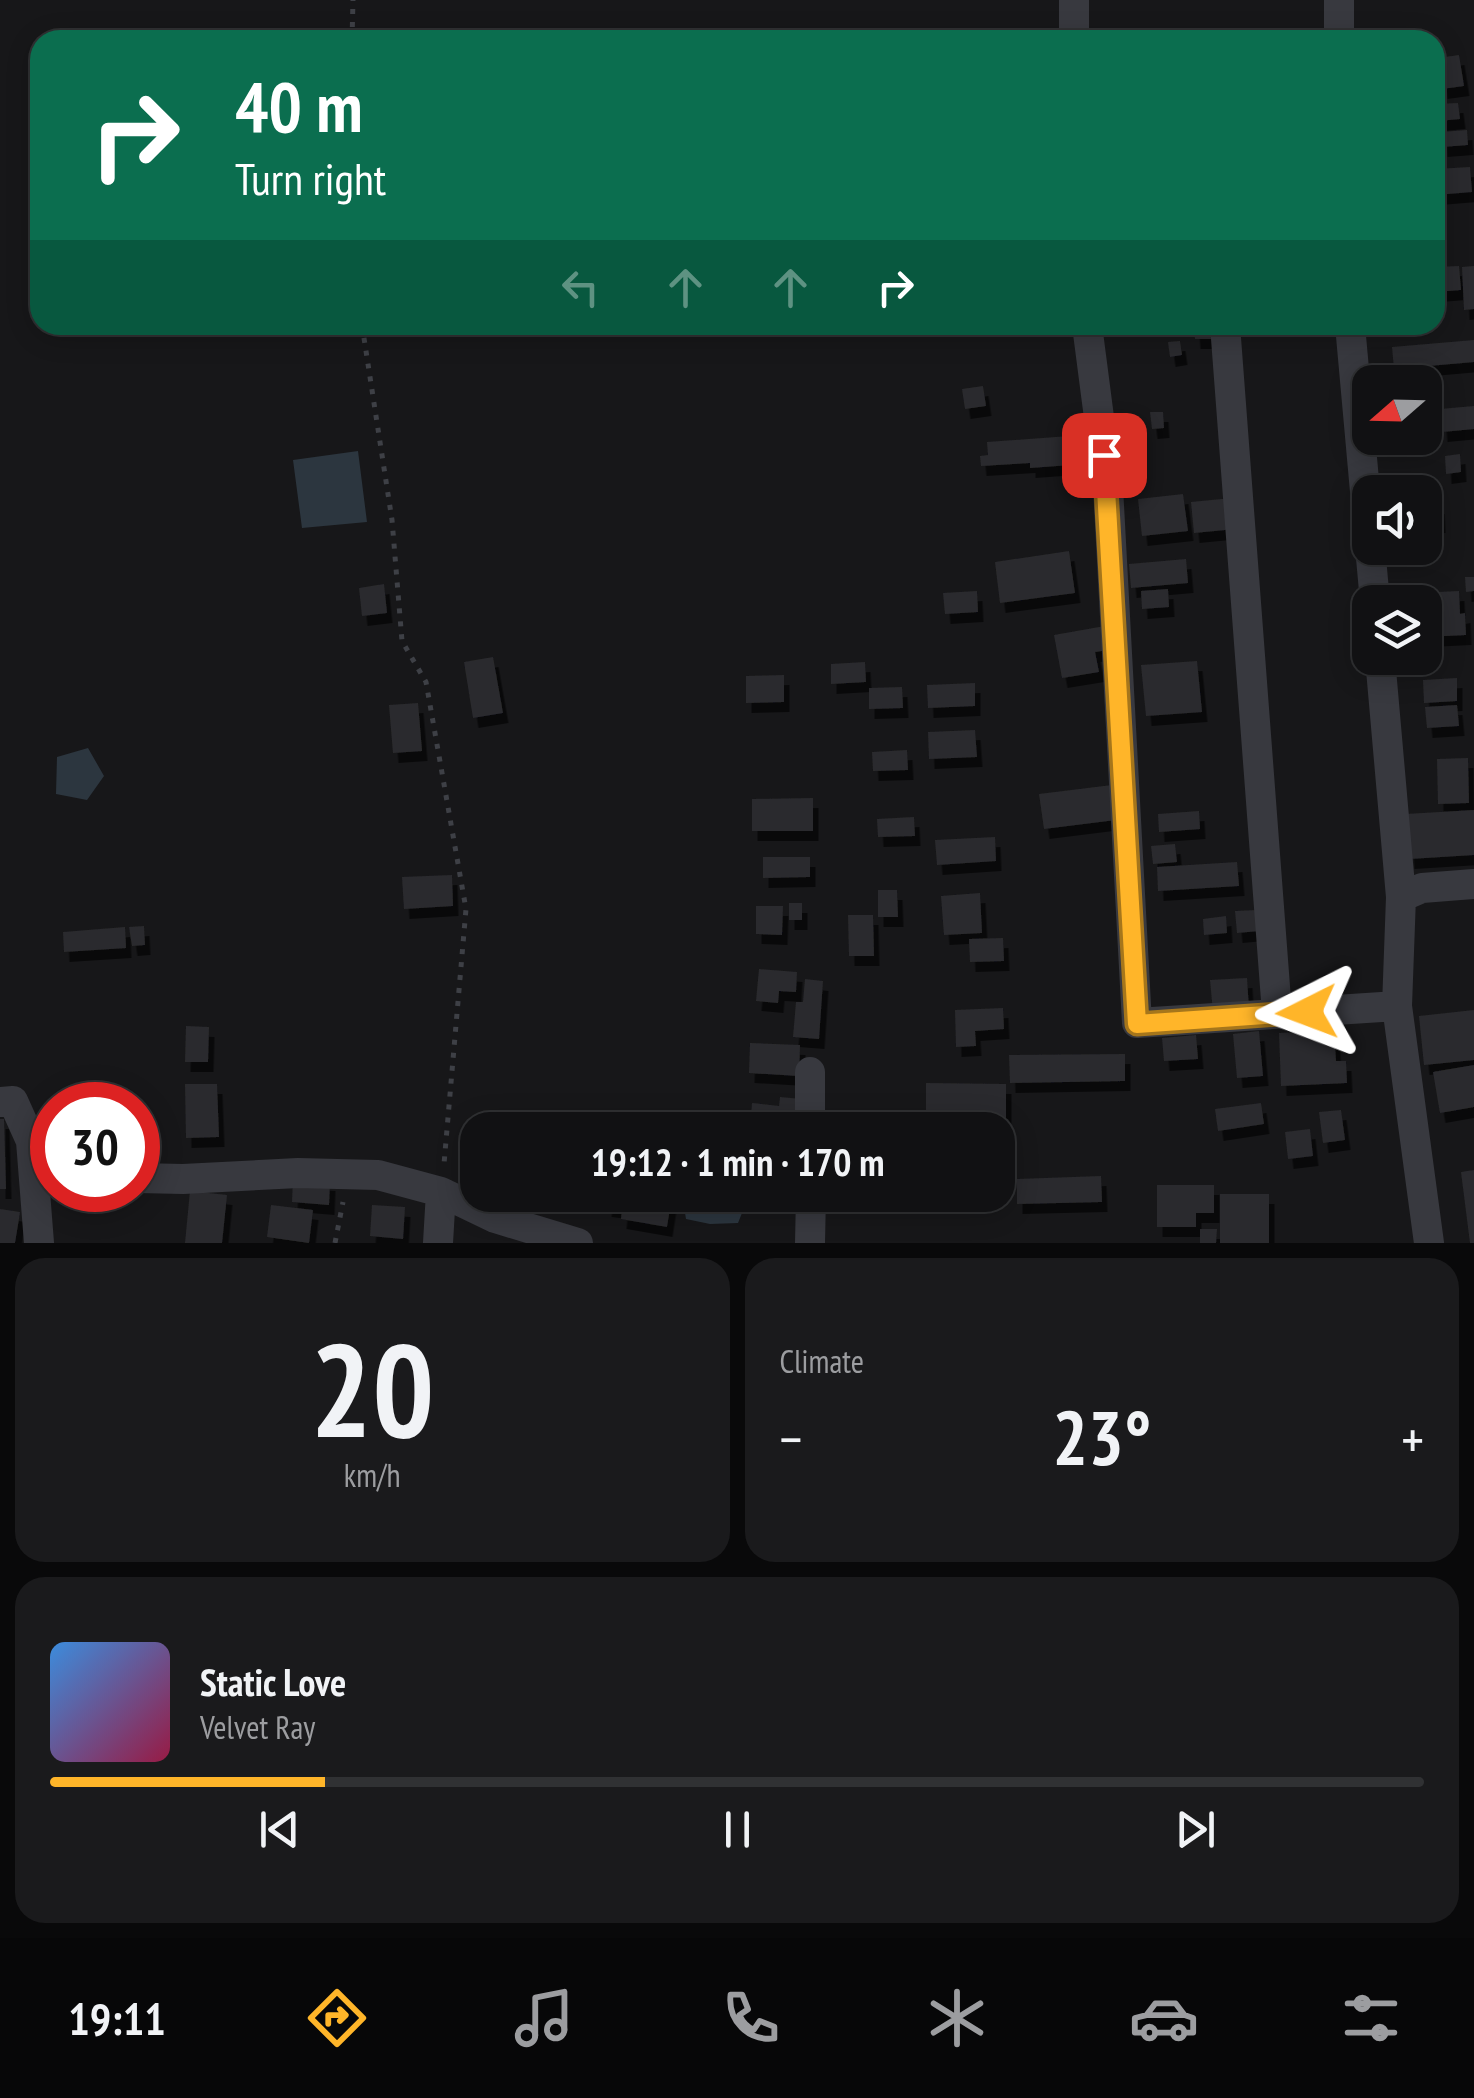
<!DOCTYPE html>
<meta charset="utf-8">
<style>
body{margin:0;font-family:"PT Sans Narrow",sans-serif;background:#1a1a1c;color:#f1f3f6;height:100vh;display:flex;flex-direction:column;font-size:38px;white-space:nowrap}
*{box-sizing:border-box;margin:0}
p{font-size:32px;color:#9c9da0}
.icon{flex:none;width:55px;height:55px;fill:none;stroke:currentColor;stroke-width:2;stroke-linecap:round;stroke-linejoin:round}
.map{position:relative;height:1243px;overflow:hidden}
.side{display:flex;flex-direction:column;gap:15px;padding:15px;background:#09090a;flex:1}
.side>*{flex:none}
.guide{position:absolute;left:30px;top:30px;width:1415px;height:305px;border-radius:30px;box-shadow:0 5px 25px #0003,0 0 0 2px #303133;background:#0b6e4f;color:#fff;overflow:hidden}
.needle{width:65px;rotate:250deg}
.controls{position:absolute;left:1352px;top:365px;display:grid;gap:20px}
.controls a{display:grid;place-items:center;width:90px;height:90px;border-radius:20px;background:#111113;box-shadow:0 5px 25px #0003,0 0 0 2px #303133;font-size:50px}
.speed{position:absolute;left:30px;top:1082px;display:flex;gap:20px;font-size:50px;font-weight:700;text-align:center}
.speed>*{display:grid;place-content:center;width:130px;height:130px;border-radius:50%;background:#111113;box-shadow:0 5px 25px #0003,0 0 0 2px #303133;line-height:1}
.speed .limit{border:15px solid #d22;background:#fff;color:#111}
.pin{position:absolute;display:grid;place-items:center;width:85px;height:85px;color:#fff;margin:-42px;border-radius:20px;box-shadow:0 5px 15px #0006}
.me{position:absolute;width:110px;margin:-55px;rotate:267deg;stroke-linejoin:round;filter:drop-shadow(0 0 8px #0008)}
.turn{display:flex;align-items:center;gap:35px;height:210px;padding:0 40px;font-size:45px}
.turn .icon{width:130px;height:130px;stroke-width:2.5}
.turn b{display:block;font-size:70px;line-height:85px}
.lanes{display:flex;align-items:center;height:95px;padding:0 40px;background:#0003;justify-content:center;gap:50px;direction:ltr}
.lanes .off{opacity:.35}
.big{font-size:75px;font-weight:600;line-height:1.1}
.side .widget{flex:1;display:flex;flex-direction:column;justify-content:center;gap:15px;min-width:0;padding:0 35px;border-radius:30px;background:#1a1a1c}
.side .dial{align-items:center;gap:0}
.dial b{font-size:130px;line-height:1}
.song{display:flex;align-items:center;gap:30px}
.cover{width:120px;height:120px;border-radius:15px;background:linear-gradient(135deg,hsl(210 70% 55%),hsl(340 70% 35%))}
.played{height:10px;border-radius:5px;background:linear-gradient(90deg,#ffb529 20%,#303133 20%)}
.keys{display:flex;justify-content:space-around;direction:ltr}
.heat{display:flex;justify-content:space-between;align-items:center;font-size:55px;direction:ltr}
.side .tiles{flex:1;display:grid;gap:15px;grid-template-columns:1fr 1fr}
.widget:last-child{grid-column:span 2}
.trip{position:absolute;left:460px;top:1112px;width:555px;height:100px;border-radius:30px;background:#111113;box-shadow:0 5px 25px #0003,0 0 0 2px #303133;font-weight:600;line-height:100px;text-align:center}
.tab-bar{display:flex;height:160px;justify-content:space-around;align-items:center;background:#070708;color:#9c9da0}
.tab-bar .icon{width:70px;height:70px}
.tab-bar .on{color:#ffb529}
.tab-bar b{font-size:45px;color:#f1f3f6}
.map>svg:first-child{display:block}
.water{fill:#2c363f}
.building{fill:#2a2a2d;filter:url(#shadow)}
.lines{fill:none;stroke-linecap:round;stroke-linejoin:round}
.path{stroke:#3e4046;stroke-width:5;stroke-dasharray:5 8;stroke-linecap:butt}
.street{stroke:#38393f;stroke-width:30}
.route-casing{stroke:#a6761b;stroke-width:25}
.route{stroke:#ffb529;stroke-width:18}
</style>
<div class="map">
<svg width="1474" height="1243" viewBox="0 0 1474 1243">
<defs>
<filter id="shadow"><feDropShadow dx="5.5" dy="10" stdDeviation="0" flood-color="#0009"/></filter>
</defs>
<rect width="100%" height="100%" fill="#171719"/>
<path class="water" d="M358,451L367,522L302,528L293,460Z
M88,748L104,776L87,800L56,794L57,757Z
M682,1195H744V1208L738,1223L710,1224L686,1219Z"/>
<path class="building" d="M1019,32L1049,33V40H1018Z
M1422,32L1424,40H1407L1406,35Z
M1459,55L1464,86L1442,89L1438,58Z
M1458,103L1460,119L1438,121L1437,104Z
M1467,130L1468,145L1442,147L1441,132Z
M1470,167L1472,192L1435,195V169Z
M1459,266L1461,290L1435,292V267Z
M1474,266V309L1464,310L1462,267Z
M1194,325H1210L1211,339H1195Z
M1474,340V362L1394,369L1392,347Z
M1180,341L1182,355L1170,357L1168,342Z
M983,386L986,406L965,409L962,389Z
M1474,406V429L1442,432L1440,409Z
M1150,412H1163L1164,428L1152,429Z
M1137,419L1140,444L1118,447L1115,421Z
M1083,435L1085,464L1030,468V463L981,466L980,456L988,455L987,442Z
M1460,454L1461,472L1446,474L1445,456Z
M1183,494L1188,531L1142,536L1138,499Z
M1232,498L1235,529L1194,533L1191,502Z
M1439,504L1440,523L1425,524V505Z
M1429,529L1431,549L1425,550V530Z
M1069,551L1075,593L1000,603L995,562Z
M1186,559L1188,583L1131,588L1129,564Z
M1465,577H1474V591L1466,592Z
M384,584L387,613L362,616L359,588Z
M1168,589L1169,607L1142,609L1141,591Z
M977,591L978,612L945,614L943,593Z
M1459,591L1460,614L1465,613L1466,635L1425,637V602H1417V593Z
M1105,626L1109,650L1095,652L1099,672L1062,678L1054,635Z
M493,657L503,713L473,718L464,662Z
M1197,661L1202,712L1146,716L1141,665Z
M865,662L866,682L831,684V664Z
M784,675V702L746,703V676Z
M1457,678V701L1424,703L1423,680Z
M975,683V706L928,708L927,685Z
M902,687L903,708L869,709V688Z
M418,703L422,751L393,753L389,705Z
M1457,705L1459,726L1427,728L1425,707Z
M975,730L977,757L929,759L928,732Z
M907,750L908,770L873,771L872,752Z
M1468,758L1469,803L1438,804L1437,759Z
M1112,785L1116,820L1044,829L1039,794Z
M813,798V831H752V799Z
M1474,810V855L1409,859L1406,814Z
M1199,811L1200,829L1159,832L1158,814Z
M914,817L915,836L878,837L877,819Z
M995,837L996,861L937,865L935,840Z
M1175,844L1177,862L1153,864L1151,846Z
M763,857H810V877L763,878Z
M1237,862L1239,886L1158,891L1157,867Z
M452,875L453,906L404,909L402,877Z
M878,890H897L898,917H878Z
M980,893L982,933L944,935L941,896Z
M789,903H802V920H789Z
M756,906H783L782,935L756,934Z
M1257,910L1259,931L1237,933L1235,911Z
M848,915H873L874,956H849Z
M1226,916L1227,933L1204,935L1203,919Z
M144,926L145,945L132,946L129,927Z
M125,927L126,948L64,952L63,932Z
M1003,938L1004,961L970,962L969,939Z
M759,969L797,972L796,992L779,991L778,1003L756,1001Z
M1247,978L1249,1009L1213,1012L1210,980Z
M805,979L823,981L819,1039L793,1037L796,1002H803Z
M1003,1008L1004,1029L975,1031L976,1046L956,1047L955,1010Z
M1474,1010V1060L1424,1065L1419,1016Z
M186,1026L209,1027L208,1062H185Z
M1334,1030L1336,1061H1346L1347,1083L1281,1086L1279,1033Z
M1259,1031L1263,1076L1237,1078L1233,1034Z
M1196,1035L1198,1059L1164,1061L1162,1038Z
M750,1043L800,1045L799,1076L749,1073Z
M1125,1054V1081L1010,1083L1009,1055Z
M1474,1065V1107L1440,1113L1433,1072Z
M926,1083L1006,1084V1135H998V1130H926Z
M185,1084H217L219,1137L186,1138Z
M780,1097L801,1099L799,1130H750L752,1103L779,1106Z
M1261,1103L1264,1124L1218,1131L1215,1109Z
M1341,1110L1345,1140L1323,1143L1319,1112Z
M0,1119H4L6,1189H0Z
M1310,1129L1313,1156L1288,1159L1285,1132Z
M1474,1170V1243H1470L1461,1172Z
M1101,1176L1102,1202L1017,1204V1179Z
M293,1179L330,1181L329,1205L292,1202Z
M1157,1185H1214V1213H1196V1227H1157Z
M190,1191L227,1195L222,1243H185Z
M1220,1194H1269V1243H1220Z
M608,1195H672L667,1227L621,1219L622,1209L606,1207Z
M271,1205L313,1210L309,1243L267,1237Z
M372,1205L405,1207L403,1239L370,1236Z
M0,1209L20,1212L15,1243H0Z
M1200,1229H1217L1216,1243H1200Z"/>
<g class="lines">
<path class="path" d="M352,40L353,0
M362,325L392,520L402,641L426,682L466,909L444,1164
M335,1243L343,1202"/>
<path class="street" d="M1339,0V40
M1074,40V0
M1087,325L1108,487L1137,1023L1397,1006
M1225,325L1277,1013
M1350,325L1375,602
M1380,658L1401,897
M810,1072V1130
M0,1102L13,1101L31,1141L39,1243
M138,1178L183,1179L298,1173L378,1175L441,1192L495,1218L578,1243
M438,1243L441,1192
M810,1243L811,1195
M1429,1243L1397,1006L1401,897L1422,888L1474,884"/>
</g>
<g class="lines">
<defs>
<path id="route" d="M1104,455L1137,1024L1307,1012"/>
</defs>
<use href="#route" class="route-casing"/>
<use href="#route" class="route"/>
</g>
</svg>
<div class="controls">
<a><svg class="needle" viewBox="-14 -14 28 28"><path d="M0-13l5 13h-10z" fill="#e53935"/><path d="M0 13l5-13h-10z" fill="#9c9da0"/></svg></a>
<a><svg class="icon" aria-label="sound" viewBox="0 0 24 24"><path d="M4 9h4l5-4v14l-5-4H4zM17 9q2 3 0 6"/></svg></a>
<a><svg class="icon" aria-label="layers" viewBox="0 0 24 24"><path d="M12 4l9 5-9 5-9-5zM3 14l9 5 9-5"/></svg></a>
</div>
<div class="speed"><div class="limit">30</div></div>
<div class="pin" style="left:1104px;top:455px;background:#d93025"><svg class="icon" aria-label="arrive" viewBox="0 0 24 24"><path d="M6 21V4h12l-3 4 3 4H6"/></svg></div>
<svg class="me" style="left:1307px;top:1012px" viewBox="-20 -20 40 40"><path d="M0-17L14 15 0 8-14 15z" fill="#ffb529" stroke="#fff" stroke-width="4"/></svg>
<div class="trip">19:12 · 1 min · 170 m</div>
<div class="guide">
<div class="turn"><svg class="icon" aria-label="right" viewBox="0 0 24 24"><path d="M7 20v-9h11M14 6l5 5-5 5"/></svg><div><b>40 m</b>Turn right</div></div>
<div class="lanes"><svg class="icon off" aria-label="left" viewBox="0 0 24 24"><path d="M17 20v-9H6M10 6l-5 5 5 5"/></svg><svg class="icon off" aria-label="ahead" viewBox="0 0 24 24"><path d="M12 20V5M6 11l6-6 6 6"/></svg><svg class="icon off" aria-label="ahead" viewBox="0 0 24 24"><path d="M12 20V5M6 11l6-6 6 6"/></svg><svg class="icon" aria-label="right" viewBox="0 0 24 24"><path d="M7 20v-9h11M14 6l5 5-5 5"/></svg></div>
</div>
</div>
<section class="side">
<div class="tiles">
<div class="widget dial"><b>20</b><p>km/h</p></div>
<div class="widget"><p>Climate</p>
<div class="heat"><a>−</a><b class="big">23°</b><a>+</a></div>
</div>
<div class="widget">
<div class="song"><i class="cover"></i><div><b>Static Love</b><p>Velvet Ray</p></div></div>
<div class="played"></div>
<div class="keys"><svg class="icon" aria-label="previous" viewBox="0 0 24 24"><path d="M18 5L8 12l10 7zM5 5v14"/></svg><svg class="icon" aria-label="pause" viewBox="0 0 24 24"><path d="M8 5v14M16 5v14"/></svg><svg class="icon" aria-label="next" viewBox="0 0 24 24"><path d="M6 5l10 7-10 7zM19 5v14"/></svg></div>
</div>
</div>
</section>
<nav class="tab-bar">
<b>19:11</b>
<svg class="icon on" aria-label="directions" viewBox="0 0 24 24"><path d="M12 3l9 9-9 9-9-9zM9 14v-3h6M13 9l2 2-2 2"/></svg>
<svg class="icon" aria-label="music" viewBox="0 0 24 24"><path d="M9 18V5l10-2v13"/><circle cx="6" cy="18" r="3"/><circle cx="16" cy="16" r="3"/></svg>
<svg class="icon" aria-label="phone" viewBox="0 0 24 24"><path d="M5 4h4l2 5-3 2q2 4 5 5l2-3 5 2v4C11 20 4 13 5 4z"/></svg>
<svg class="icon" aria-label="climate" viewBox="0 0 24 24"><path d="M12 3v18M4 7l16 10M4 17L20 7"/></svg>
<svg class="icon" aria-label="car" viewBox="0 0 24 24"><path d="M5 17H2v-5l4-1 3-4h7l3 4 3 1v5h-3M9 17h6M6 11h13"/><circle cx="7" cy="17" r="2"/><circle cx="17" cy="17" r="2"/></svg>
<svg class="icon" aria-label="filters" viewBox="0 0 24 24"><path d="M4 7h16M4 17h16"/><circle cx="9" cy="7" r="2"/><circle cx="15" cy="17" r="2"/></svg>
</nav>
